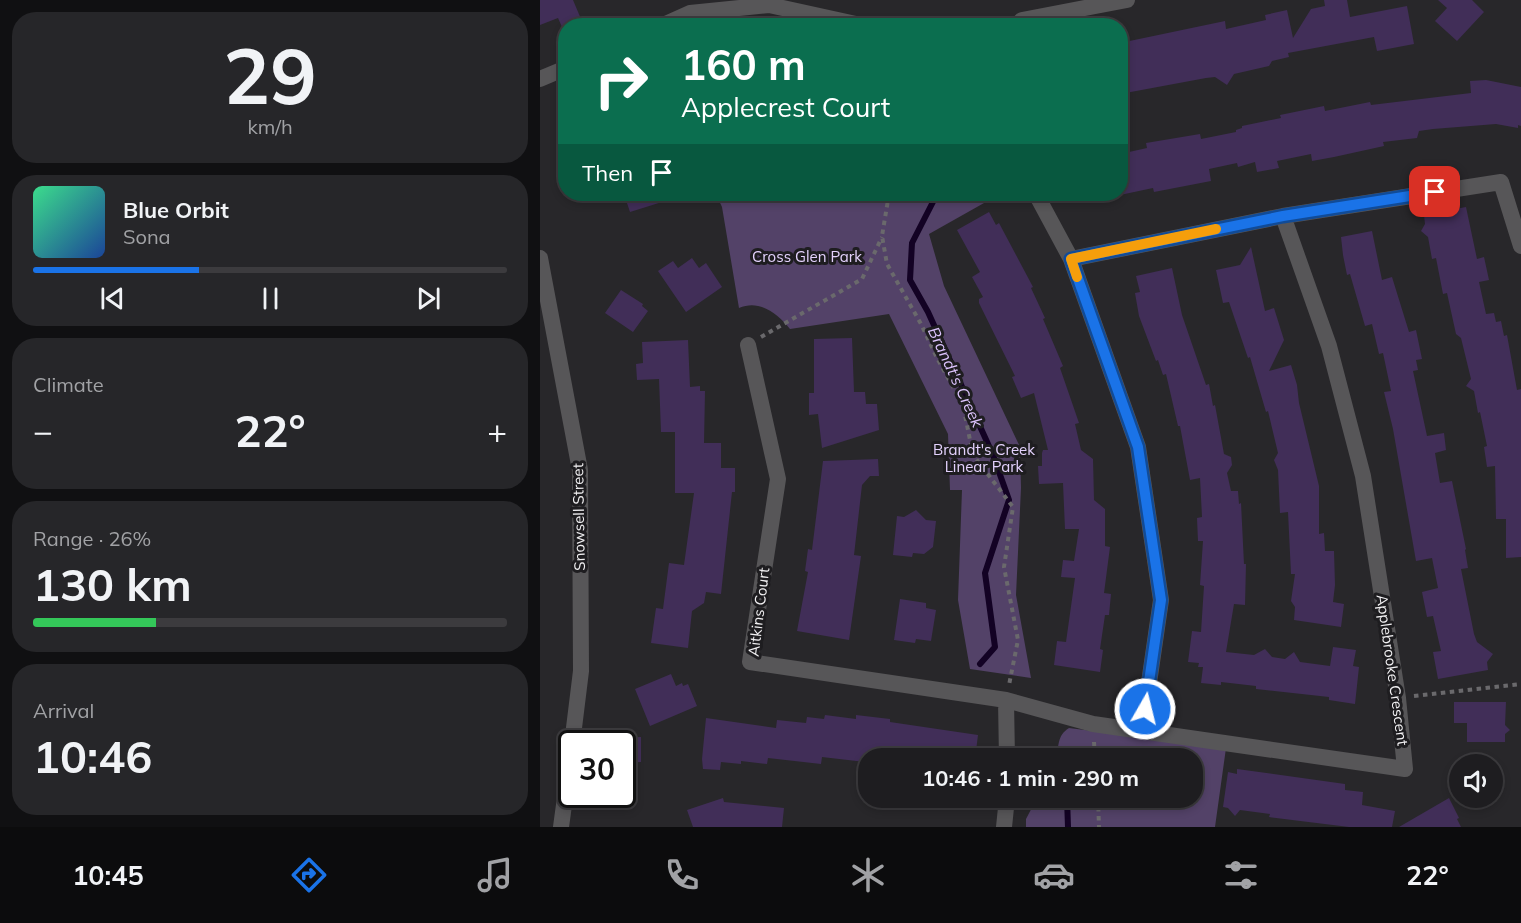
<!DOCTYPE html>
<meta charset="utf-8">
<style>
body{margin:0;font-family:Mulish,sans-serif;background:#262629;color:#f1f3f6;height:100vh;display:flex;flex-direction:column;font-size:22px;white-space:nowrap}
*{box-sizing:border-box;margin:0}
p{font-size:20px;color:#a1a2a5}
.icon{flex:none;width:33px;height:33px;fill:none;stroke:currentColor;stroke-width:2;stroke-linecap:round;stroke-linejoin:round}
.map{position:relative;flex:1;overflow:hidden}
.side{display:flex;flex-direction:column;gap:12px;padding:12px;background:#101012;width:540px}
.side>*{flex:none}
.top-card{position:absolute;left:18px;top:18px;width:570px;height:183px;border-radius:24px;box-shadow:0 3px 9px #0003,0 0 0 2px #3c3b3e;background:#0b6e4f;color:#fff;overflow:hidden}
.tools{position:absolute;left:909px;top:754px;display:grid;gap:12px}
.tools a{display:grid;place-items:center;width:54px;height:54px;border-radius:50%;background:#1e1d20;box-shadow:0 3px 9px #0003,0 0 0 2px #3c3b3e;font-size:30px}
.speed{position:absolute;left:18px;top:730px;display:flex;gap:12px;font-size:30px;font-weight:700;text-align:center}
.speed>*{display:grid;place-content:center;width:78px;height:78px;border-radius:50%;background:#1e1d20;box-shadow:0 3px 9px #0003,0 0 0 2px #3c3b3e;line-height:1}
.speed .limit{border:3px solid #111;border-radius:9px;background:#fff;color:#111}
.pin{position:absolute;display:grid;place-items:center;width:51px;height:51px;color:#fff;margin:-26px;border-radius:12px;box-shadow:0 3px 9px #0006}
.me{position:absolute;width:66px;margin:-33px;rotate:8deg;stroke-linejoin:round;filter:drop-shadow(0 0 4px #0008)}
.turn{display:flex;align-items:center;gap:21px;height:126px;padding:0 24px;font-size:27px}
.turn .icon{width:78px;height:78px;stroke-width:2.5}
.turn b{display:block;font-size:42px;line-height:51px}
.then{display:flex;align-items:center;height:57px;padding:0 24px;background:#0003;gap:12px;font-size:22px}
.big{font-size:45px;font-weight:700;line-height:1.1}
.side .card{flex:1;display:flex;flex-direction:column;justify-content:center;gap:9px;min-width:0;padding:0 21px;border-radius:24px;background:#262629}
.side .dial{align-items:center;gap:0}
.dial b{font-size:78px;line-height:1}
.song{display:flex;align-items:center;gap:18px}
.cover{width:72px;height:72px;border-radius:9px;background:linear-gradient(135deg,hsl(150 70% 55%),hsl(220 70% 35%))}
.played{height:6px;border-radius:3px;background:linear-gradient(90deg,#1a73e8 35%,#3c3b3e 35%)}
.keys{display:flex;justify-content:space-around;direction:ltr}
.heat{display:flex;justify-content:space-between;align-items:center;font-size:33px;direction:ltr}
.charge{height:9px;border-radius:4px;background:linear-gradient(90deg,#34c759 26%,#3c3b3e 0)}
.trip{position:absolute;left:318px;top:748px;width:345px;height:60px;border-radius:24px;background:#1e1d20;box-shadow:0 3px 9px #0003,0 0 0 2px #3c3b3e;font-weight:700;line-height:60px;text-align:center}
.tabs{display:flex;height:96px;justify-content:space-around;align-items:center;background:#0c0c0d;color:#a1a2a5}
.tabs .icon{width:42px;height:42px}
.tabs .active{color:#1a73e8}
.tabs b{font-size:27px;color:#f1f3f6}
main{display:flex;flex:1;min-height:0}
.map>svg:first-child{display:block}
.green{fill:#534268}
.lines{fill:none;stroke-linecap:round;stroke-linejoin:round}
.stream{stroke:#130224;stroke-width:6}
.building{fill:#412e58}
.path{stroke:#6a696c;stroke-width:4;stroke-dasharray:4.5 4.5;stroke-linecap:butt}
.minor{stroke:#575658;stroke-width:16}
.route-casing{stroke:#114b97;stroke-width:15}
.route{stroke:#1a73e8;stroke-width:10}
.slow{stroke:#f59e0b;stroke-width:10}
.labels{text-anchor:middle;stroke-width:6;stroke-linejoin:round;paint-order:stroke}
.park-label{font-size:15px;fill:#e4d2fd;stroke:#1e1d20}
.street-label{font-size:15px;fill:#f2f1f3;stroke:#1e1d20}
.water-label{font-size:16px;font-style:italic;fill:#dcc3fd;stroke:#1e1d20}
</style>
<main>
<section class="side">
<div class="card dial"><b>29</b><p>km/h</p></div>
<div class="card">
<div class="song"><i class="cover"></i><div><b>Blue Orbit</b><p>Sona</p></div></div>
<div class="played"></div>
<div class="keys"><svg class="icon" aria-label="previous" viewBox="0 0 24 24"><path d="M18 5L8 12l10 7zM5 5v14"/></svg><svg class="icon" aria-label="pause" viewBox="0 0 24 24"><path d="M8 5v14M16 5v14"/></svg><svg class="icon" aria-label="next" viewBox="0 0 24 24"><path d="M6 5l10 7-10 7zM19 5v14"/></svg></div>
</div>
<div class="card"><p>Climate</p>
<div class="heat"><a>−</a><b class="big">22°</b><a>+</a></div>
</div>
<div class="card"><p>Range · 26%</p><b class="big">130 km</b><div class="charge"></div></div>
<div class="card"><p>Arrival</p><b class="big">10:46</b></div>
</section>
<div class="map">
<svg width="981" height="827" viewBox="0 0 981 827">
<rect width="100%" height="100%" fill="#28272a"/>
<path class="green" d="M176,194H460L389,234L404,286L480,447L481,488L476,595L491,678L430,669L418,600L422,490H410L408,434L349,314L250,329C238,314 220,299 199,308L182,207Z
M529,728L686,748L675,827H486V819L497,798H652V759H515C520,747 516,736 529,728Z"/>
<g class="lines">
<path class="stream" d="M397,194L372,243L370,280L388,312L453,455L469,500L445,573L455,647L440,664
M527,798L528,827"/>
</g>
<path class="building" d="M0,0H33L41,19L22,27L18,18L0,25Z
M784,0H807L810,17L867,6L874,44L837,51L834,37L748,53L749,57L732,61L729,66L694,74L687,85L675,77L666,78L580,94V43L685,21L686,29L726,20L725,15L747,10L753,38L771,9L785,6Z
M898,0H932L944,12L917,41L895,21L907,8Z
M946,80L981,87V126L978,125V128L956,124L893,129L879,131L877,138L843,142L844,146L794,157L772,161L771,154L737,161L739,168L717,172L715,162L698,167L697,163L669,169L671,181L614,192L613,188L580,195V154L607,148L606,143L660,134L661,139L696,132V130L702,128V126L741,118L740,115L784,106L785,111L830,102L831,105L931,93L930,81Z
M84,194H137L138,197L90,212Z
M926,207L937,259L944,257L949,280L939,282L946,314L954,313L956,322L961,321L964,336L967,335L977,390L981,389V557L966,558V519H956L955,466L947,467L944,447L947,446L940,412L938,413L934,391L926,386L931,379L921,338L916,334L907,293L903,294L896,258L892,259L888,237L881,231L885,224L884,215Z
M449,212L456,225L459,223L493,287L491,288L505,318L503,319L523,366L520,368L539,423L535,424L541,450L553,459L554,500L565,509V546L570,547L564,593L571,594L569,615H565L560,649L563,650L560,672L514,665L517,641L526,642L535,578L521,577L523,560L534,561L539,529H525L523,483L499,484L498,466H502V453L503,450H508L494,393L481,398L472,377L475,376L439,303V299L443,297L432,277L440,272L417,230Z
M832,231L842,280L852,277L869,332L876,330L882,359L876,360L878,370L873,371L887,436L904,433L906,450L895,453L900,483L912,481L926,549L925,550L928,568L921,569L934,634L937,642L953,654L947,662L948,670L898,679L893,652L901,651L893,616L887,617L882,592L898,588L892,558L876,561L853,429L844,392L851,391L843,353L839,354L832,324L825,326L810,274L807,275L803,255L801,237Z
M711,247L725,311L734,308L744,340L729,371L751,365L757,385L759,403L779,486V534L784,533L785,551H794L795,585L793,602L804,604L801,627L754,620L755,607L751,601L755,574H751L748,512L740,513L738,470L734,460L738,453L728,411L726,412L710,357L708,358L689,302L683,303L676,270L700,265Z
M152,258L159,268L166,263L182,287L146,312L118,271L133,261L138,268Z
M632,268L642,315L666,385L669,384L673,406L675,405L684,454L691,457L692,465L687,473L691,491H698L699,504L701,503L704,564H706L705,605L694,604L686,652L714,655L725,649L732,657L745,659L754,652L760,662L790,666L793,647L816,650L813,666L819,667L815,704L789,700V697L716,689V686L681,682V685L661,683L663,667H658L659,663L648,662L652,631L661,632L664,586L660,585L663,541H658L657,518L662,517L660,478L650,480L640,426H638L626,374L623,375L618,360L616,361L599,316L595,293L600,292L596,276Z
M81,290L103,304L102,306L108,311L93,332L65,313Z
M312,338L314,392H325L326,404H337L339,430L282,448L278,414L269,415V393H274V339Z
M148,340L150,387L160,386V391H165L164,443H181V468H195V492H192L181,594L166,592L164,603L152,611L148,648L111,643L116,608L123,609L129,563L144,565L154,493H135V432H121L119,379L97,380L96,364L103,363L102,342Z
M338,459L339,476H330L322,485L314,555L321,556L309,640L257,631L268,572L265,571L268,549L272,550L283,461Z
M376,510L386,520L396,521L393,547L384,554L373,553L372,557L353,555L357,516L364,517Z
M360,599L386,603V608L396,610L391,641L376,639L375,643L354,640Z
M131,674L136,686L142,683L143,686L148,684L157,706L110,726L95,689Z
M914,702H966L965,725L970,730L965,734V742H927V723H914Z
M285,715L316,719V715L350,719V722L438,735L435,759H351L325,756V762L282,757L281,764L228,758L227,764L201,761V764L181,762L180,770L163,769L162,759L166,718L236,728L237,720L266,723L267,717L284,719Z
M101,737V762L82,763V738Z
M697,769L805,784V790L823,792L822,805L855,811L852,827H809L729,817L730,814L700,810L695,816L688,808L683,807L688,772L697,774Z
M183,798L184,802L244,808L242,827H153L147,810Z
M909,798L919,818L917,819L921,827H859Z"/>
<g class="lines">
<path class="path" d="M349,194L342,236L347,264L381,324L397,358L423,405L433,455L473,507L464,567L478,640L469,685
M221,337L322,279L342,237
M874,696L981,684
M554,742L555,759
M558,798L559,827"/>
<path class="minor" d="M121,26L150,13L229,5L325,26
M476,26L482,20L587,0
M0,79L26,68
M496,194L531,259L598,447L621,600L602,731
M0,258L40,470L41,671L32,744
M531,259L743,216L961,182L981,246
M208,345L238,479L210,662L466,700L553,724L865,769L858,698L823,476L789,346L743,216
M466,700L467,759
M21,827L32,746
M464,827L467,798"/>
</g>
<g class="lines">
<defs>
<path id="route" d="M605,709L621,600L598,447L531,259L743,216L895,192"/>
</defs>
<use href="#route" class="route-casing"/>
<use href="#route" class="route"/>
<path class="slow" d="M537,277L531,259L676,229"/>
</g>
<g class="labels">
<g class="park-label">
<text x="267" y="262">Cross Glen Park</text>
<text x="444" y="455">Brandt's Creek<tspan x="444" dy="17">Linear Park</tspan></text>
</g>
<g class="street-label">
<text transform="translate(39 517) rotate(-91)" y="5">Snowsell Street</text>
<text transform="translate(219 612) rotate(-83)" y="5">Aitkins Court</text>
<text transform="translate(852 670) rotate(82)" y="5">Applebrooke Crescent</text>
</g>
<g class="water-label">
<text transform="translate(416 377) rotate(65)" y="6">Brandt's Creek</text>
</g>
</g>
</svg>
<div class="tools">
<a><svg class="icon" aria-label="sound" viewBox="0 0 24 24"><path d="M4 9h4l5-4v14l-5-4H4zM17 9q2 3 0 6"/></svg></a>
</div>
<div class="speed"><div class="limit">30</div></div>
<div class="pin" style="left:895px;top:192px;background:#d93025"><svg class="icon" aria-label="arrive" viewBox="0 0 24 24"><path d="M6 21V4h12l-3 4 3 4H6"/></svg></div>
<svg class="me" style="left:605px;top:709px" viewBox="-20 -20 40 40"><circle r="17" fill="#1a73e8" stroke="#fff" stroke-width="3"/><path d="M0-11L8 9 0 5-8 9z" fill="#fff"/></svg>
<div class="trip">10:46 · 1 min · 290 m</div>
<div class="top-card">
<div class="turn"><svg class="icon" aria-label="right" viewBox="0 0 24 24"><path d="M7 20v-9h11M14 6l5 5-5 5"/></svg><div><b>160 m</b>Applecrest Court</div></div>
<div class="then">Then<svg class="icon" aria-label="arrive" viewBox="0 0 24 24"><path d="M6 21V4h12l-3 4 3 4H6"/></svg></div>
</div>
</div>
</main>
<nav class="tabs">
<b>10:45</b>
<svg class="icon active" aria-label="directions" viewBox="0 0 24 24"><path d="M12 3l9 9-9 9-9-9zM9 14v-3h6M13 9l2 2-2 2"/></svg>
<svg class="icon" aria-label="music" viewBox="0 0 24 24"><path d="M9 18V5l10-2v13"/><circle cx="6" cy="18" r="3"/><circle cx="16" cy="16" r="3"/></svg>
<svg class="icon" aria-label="phone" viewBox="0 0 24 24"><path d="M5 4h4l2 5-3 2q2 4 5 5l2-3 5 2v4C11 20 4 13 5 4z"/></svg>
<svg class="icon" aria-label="climate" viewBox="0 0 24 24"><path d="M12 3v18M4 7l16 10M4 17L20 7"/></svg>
<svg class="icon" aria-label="car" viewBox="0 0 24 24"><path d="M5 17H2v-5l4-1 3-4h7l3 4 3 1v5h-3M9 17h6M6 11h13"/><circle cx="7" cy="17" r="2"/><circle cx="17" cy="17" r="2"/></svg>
<svg class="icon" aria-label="filters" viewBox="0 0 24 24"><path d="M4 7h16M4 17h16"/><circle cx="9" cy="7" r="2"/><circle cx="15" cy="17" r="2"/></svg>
<b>22°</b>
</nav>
